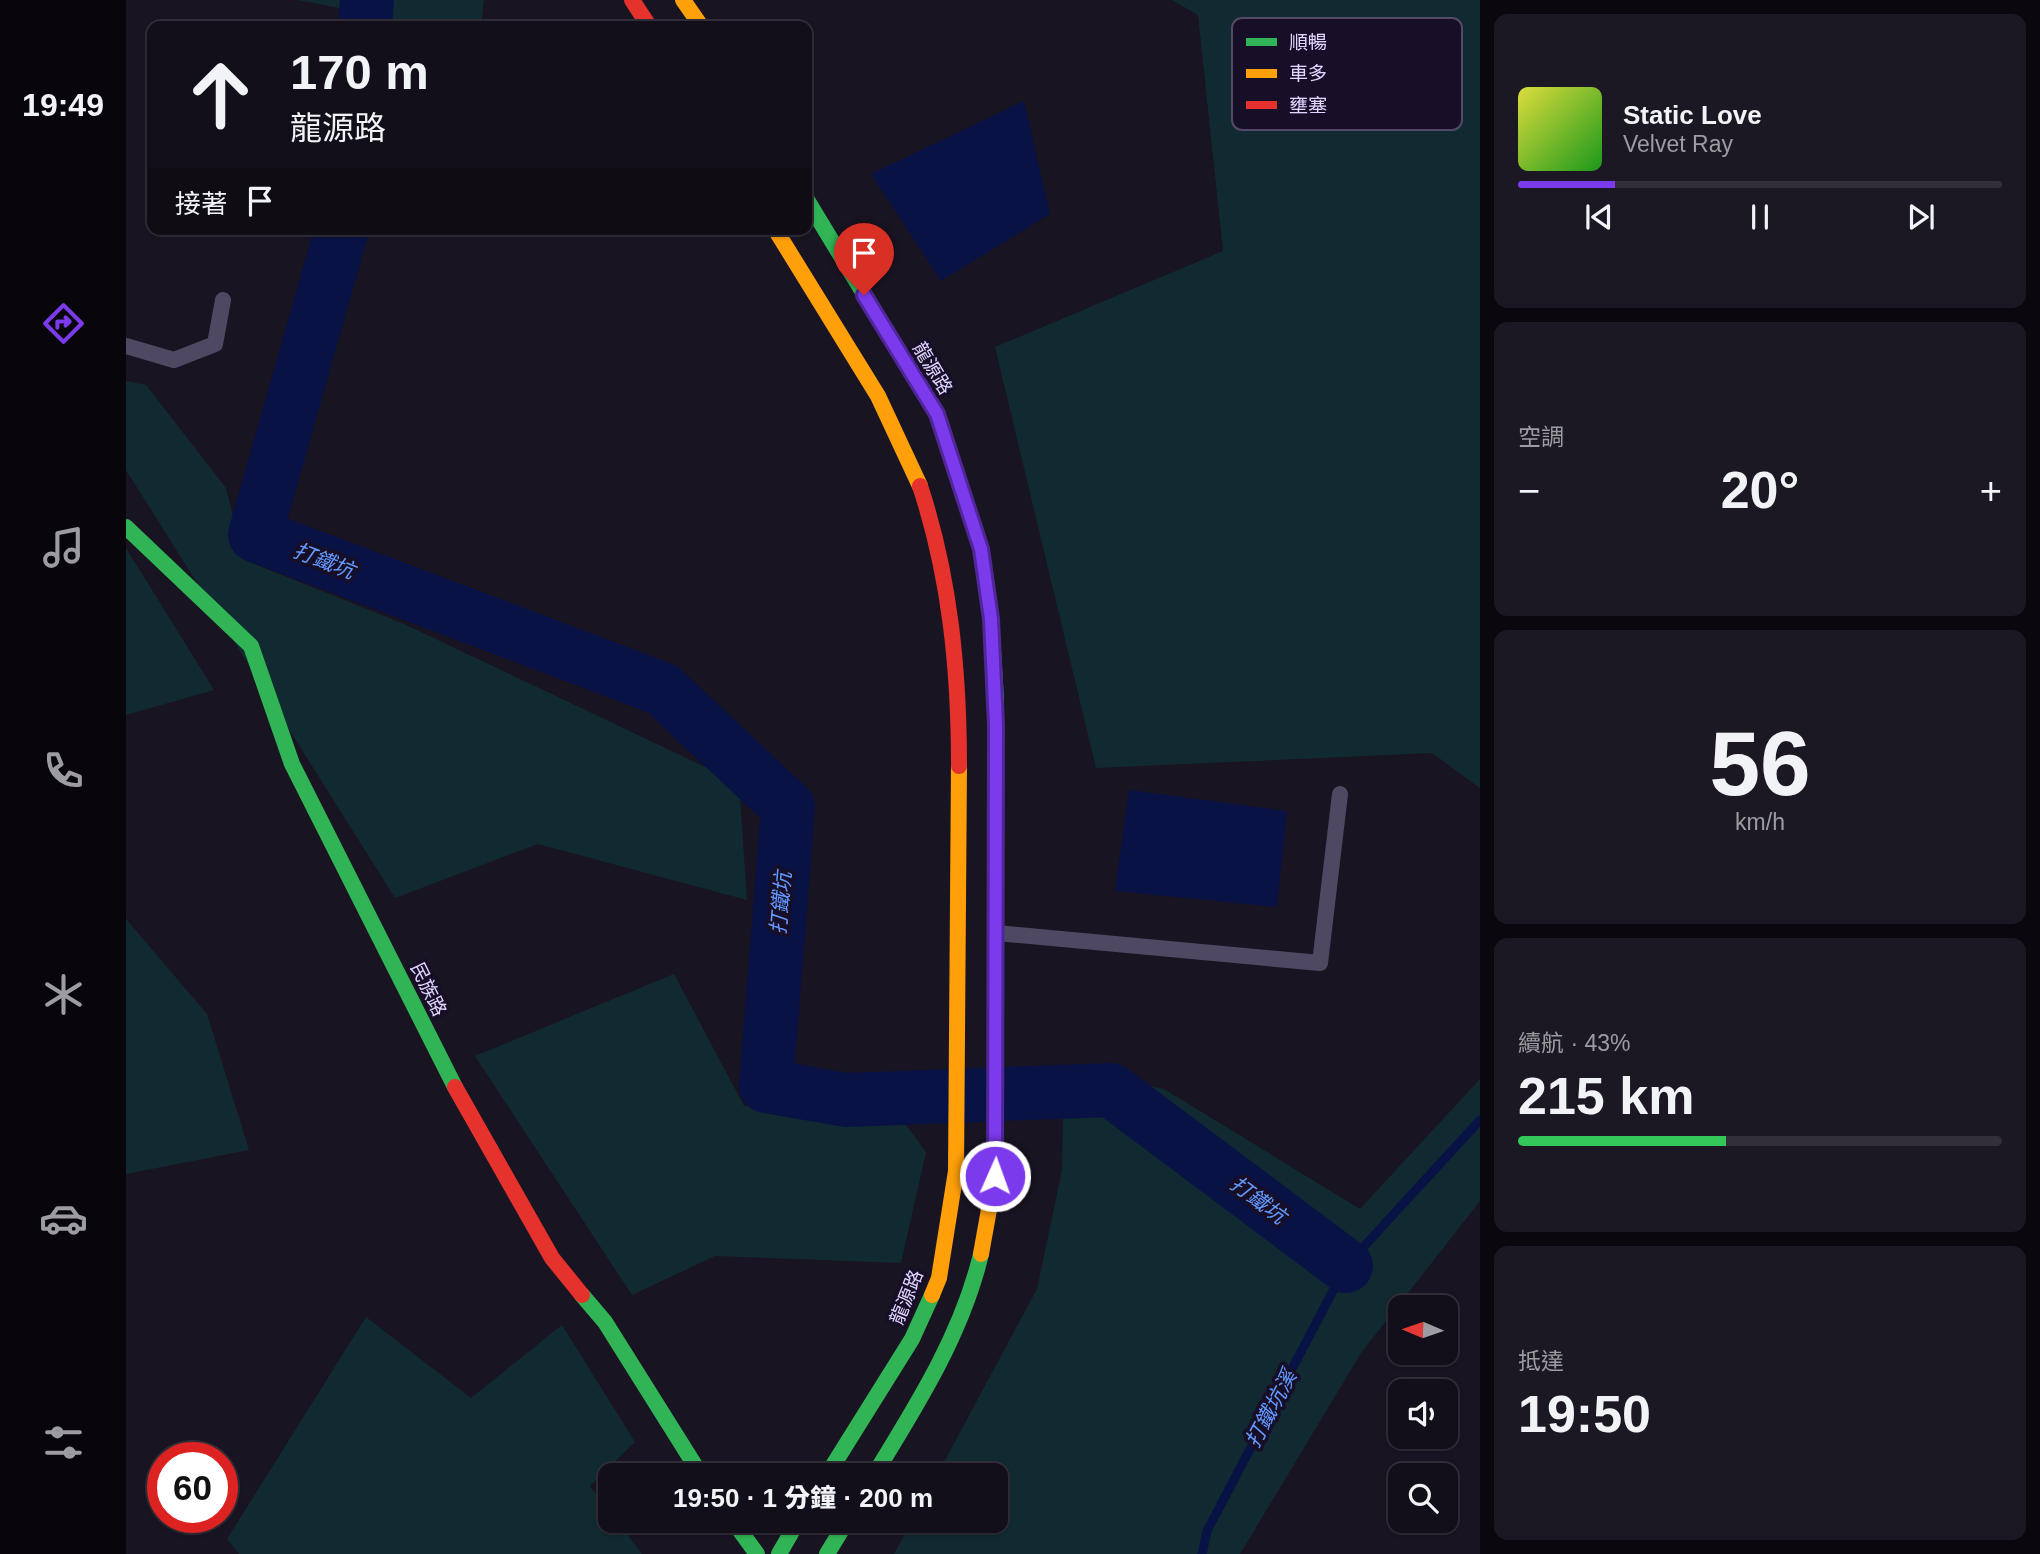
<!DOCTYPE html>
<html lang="zh-TW">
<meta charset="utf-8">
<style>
body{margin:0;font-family:Helvetica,"Noto Sans TC",sans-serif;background:#1c1823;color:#f1f3f6;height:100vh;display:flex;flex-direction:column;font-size:26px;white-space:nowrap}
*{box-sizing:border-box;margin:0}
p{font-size:23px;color:#9d9ca2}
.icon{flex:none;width:38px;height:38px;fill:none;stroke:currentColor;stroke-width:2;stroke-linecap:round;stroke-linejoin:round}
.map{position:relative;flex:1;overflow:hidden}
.sheet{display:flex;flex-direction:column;gap:14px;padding:14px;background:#0a080e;width:560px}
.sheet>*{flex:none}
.guide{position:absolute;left:21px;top:21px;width:665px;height:214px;border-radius:14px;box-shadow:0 2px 5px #0004,0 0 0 2px #322f39;background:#130f1a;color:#f1f3f6;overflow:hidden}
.needle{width:46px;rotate:272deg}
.buttons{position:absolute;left:1262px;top:1295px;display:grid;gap:14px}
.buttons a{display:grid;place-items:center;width:70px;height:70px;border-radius:14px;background:#130f1a;box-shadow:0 2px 5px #0004,0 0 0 2px #322f39;font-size:35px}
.speed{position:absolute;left:21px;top:1442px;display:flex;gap:14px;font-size:35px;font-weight:700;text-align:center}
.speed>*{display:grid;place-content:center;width:91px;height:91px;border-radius:50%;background:#130f1a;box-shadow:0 2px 5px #0004,0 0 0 2px #322f39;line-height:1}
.speed .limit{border:10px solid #d22;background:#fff;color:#111}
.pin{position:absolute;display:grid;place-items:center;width:60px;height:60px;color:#fff;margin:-72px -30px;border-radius:50% 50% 50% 0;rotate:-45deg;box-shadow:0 0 7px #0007}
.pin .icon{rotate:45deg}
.me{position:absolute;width:77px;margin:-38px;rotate:2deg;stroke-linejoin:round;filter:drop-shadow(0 0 5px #0008)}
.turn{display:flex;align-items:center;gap:24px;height:147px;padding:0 28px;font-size:32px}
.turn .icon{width:91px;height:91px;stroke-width:2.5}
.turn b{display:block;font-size:49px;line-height:60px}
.then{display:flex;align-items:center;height:66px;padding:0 28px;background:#0003;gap:14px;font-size:26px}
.big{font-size:52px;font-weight:800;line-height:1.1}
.sheet .tile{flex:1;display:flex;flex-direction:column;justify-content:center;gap:10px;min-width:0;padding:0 24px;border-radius:14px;background:#1c1823}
.sheet .dial{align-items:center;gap:0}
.dial b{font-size:91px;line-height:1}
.song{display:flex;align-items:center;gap:21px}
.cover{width:84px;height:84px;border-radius:10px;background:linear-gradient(135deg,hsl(60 70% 55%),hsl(120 70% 35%))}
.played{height:7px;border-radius:4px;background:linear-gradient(90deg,#7c3aed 20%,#322f39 20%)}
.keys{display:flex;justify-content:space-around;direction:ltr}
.heat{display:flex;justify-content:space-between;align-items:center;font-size:38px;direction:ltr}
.charge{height:10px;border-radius:5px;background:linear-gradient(90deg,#34c759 43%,#322f39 0)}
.trip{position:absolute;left:472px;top:1463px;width:410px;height:70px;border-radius:14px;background:#130f1a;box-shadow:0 2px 5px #0004,0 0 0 2px #322f39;font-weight:800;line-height:70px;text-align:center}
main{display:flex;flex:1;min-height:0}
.tab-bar{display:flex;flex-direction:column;width:126px;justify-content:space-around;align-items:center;background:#08060a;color:#9d9ca2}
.tab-bar .icon{width:49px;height:49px}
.tab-bar .selected{color:#7c3aed}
.tab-bar b{font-size:32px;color:#f1f3f6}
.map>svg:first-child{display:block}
.green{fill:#112a31}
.water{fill:#091245}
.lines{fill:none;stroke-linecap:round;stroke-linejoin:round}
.stream{stroke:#091245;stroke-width:9}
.river{stroke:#091245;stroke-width:54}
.lane{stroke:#4f4863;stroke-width:16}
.fast{stroke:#30b455;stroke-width:16}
.slow{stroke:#ff9f0a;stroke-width:16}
.jam{stroke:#e5322d;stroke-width:16}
.route-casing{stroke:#51269a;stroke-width:18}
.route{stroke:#7c3aed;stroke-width:12}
.labels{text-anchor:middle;stroke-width:7;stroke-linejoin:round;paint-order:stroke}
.street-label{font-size:19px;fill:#e2d5ff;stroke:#170e28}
.water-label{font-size:21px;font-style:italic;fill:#639aff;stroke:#170e28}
.key{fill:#170e28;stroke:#544a68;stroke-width:2}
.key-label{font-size:19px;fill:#e2d5ff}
</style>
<main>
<nav class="tab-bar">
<b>19:49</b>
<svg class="icon selected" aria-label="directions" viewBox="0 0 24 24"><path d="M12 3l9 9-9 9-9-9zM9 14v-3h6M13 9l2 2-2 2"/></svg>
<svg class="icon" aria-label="music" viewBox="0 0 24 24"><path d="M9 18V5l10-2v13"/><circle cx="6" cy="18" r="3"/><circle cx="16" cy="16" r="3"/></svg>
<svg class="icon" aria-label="phone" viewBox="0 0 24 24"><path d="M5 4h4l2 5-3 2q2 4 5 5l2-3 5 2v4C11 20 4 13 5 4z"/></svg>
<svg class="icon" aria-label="climate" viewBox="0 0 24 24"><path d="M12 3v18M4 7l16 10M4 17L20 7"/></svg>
<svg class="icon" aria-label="car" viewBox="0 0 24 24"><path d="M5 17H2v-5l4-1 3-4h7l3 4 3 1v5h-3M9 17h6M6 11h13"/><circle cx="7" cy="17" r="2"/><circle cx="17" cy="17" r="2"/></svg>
<svg class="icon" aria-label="filters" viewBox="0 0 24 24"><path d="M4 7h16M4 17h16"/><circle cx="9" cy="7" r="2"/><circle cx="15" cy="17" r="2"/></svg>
</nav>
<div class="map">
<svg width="1354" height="1554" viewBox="0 0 1354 1554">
<rect width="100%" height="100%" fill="#191422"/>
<path class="green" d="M172,0H358L355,26H240L229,11Z
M1046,0H1354V788L1306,753L970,768L869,347L1097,251L1072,15Z
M0,381L20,385L100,488L118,560L278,624L613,783L621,900L412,844L269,898L0,470Z
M0,548L88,690L0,715Z
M0,919L81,1014L123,1150L0,1174Z
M548,974L618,1106L780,1125L800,1152L775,1263L589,1256L506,1295L349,1056Z
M938,1068L1038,1089L1234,1209L1354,1079V1201L1235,1353L1114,1554H768L786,1521H870V1475H811L911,1289L936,1170Z
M240,1317L345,1398L436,1325L509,1442L464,1486L485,1513V1521H491L516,1554H113L101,1539Z"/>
<path class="water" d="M898,101L924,214L815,281L745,174Z
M1003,790L1161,811L1151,907L989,891Z"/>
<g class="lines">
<path class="stream" d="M1076,1554L1081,1531L1220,1266L1354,1120"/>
<path class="river" d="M239,26L241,0
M216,229L129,535L536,689L662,807L640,1086L720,1100L985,1090L1220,1266"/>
<path class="lane" d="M0,346L48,360L89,344L97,300
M871,933L1194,963L1214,794"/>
<path class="fast" d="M681,200L811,414L855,549L865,619L870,699V789
M0,527L125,646L166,764L329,1087
M456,1295L479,1322L575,1475
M701,1475L786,1339L806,1295
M748,1475C791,1405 836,1334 855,1254
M607,1521L631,1554
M653,1554L672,1521
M701,1554L721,1521"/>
<path class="slow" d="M557,0L575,26
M649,229L752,396L794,486
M855,1254L869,1176L870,789
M806,1295L813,1278L830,1171L833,766"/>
<path class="jam" d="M506,0L523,26
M794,486C824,577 833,670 833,766
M329,1087L426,1258L456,1295"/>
</g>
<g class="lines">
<defs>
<path id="route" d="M738,295L811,414L855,549L865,619L870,725L869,1176"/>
</defs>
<use href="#route" class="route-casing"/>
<use href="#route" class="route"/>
</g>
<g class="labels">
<g class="street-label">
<text transform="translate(807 368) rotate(59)" y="7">龍源路</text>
<text transform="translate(303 989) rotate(64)" y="7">民族路</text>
<text transform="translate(780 1297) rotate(-68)" y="7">龍源路</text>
</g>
<g class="water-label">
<text transform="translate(198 561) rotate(21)" y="7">打鐵坑</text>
<text transform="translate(655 903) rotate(-85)" y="7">打鐵坑</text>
<text transform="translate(1132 1200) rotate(37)" y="7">打鐵坑</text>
<text transform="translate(1145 1409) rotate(-62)" y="7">打鐵坑溪</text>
</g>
</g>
<rect x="1106" y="18" width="230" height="112" rx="10" class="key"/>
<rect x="1120" y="38" width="31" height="8" fill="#30b455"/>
<rect x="1120" y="69" width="31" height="9" fill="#ff9f0a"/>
<rect x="1120" y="101" width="31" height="8" fill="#e5322d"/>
<g class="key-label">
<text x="1163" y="49">順暢</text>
<text x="1163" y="80">車多</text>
<text x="1163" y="112">壅塞</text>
</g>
</svg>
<div class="buttons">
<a><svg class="needle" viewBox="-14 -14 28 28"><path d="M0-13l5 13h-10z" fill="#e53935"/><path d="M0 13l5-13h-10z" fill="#9d9ca2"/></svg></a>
<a><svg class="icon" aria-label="sound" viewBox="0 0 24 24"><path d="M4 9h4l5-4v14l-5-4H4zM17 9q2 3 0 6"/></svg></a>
<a><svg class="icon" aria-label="search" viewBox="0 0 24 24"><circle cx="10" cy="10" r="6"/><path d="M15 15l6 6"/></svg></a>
</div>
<div class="speed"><div class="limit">60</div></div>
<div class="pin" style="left:738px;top:295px;background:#d93025"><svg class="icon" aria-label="arrive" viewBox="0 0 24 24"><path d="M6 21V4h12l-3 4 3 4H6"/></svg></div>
<svg class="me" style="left:869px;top:1176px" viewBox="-20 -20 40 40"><circle r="17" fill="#7c3aed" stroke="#fff" stroke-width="3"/><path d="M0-11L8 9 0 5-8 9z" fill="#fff"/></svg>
<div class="trip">19:50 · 1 分鐘 · 200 m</div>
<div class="guide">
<div class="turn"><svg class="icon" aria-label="ahead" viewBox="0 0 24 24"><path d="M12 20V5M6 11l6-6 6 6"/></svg><div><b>170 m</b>龍源路</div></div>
<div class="then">接著<svg class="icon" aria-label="arrive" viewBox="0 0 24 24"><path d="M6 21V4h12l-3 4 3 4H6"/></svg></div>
</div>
</div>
<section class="sheet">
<div class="tile">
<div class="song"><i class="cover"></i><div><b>Static Love</b><p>Velvet Ray</p></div></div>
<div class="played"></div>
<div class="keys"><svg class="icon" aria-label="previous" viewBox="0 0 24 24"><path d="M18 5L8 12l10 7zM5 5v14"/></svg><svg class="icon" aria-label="pause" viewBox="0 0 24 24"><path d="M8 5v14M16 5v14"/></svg><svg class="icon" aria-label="next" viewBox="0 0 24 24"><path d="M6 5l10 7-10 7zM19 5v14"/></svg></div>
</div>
<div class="tile"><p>空調</p>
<div class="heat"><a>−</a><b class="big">20°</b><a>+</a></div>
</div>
<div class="tile dial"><b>56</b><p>km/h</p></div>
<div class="tile"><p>續航 · 43%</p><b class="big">215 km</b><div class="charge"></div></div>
<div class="tile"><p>抵達</p><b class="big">19:50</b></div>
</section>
</main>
